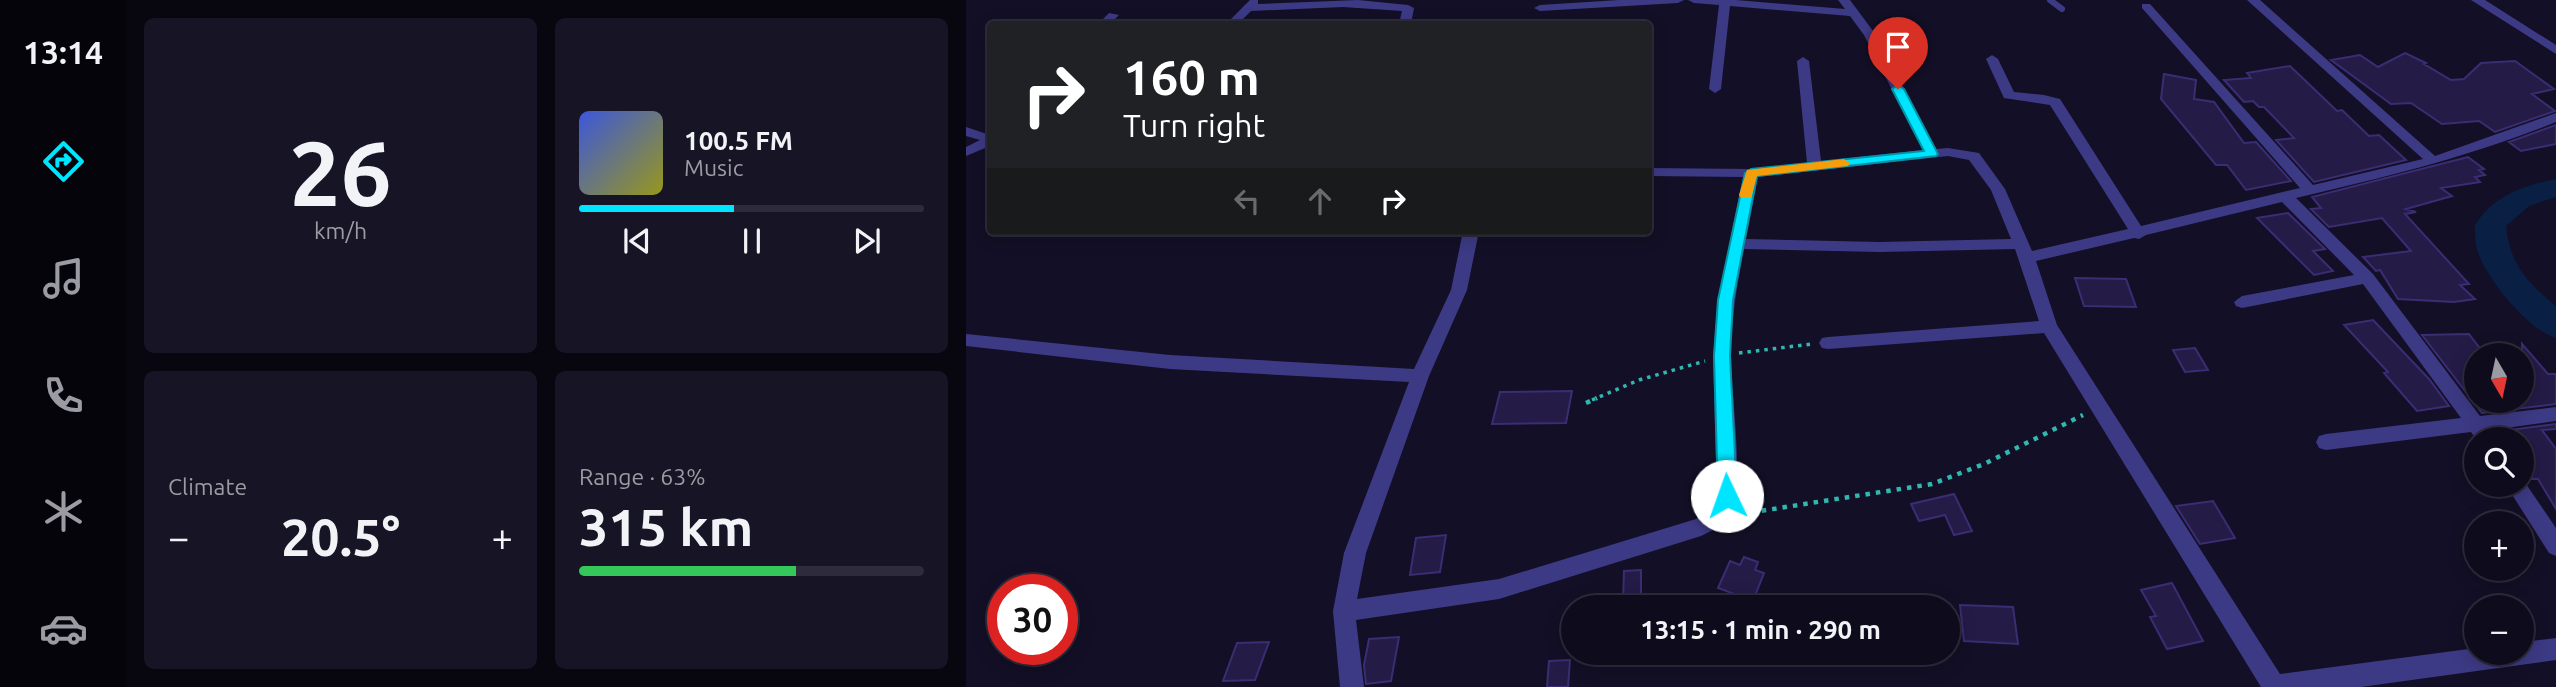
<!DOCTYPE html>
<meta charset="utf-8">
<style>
body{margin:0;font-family:Ubuntu,sans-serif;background:#171425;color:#f1f3f6;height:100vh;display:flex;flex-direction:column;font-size:26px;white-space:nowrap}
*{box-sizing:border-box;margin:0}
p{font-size:23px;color:#9b9ba3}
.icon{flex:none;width:38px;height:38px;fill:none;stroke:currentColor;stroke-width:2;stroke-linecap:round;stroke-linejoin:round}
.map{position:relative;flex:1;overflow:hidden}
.details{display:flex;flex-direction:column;gap:18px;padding:18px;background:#08060f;width:840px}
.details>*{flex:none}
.hud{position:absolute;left:21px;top:21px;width:665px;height:214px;border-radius:7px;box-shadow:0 4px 18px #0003,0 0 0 2px #2e2b3b;background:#202124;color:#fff;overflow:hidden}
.needle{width:46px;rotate:171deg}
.fabs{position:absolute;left:1498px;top:343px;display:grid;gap:14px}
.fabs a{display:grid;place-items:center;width:70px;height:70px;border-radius:50%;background:#0e0b1c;box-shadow:0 4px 18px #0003,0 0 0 2px #2e2b3b;font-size:35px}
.speed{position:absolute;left:21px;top:574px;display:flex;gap:14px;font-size:35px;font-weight:700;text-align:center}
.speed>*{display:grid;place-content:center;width:91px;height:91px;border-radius:50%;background:#0e0b1c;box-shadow:0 4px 18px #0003,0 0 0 2px #2e2b3b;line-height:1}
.speed .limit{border:10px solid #d22;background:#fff;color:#111}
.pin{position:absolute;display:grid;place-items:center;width:60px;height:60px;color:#fff;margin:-72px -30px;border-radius:50% 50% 50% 0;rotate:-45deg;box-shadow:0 0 7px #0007}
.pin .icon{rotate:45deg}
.me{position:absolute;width:77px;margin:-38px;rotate:357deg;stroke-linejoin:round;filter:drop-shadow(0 0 5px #0008)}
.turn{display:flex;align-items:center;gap:24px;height:147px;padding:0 21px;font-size:32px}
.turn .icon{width:91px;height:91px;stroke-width:2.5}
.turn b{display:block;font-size:49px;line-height:60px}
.lanes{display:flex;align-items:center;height:66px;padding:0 21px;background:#0003;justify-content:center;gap:35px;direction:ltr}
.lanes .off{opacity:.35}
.big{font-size:52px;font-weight:600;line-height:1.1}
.details .card{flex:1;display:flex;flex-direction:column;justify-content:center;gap:10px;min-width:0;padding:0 24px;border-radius:10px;background:#171425}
.details .dial{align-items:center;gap:0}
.dial b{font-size:91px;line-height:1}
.song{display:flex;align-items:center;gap:21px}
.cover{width:84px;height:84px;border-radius:10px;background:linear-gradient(135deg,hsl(230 70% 55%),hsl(60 70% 35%))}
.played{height:7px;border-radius:4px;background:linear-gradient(90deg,#00e5ff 45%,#2e2b3b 45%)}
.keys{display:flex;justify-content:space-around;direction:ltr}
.heat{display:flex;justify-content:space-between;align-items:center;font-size:38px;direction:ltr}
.charge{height:10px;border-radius:5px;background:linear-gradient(90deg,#34c759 63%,#2e2b3b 0)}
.details .tiles{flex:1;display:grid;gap:18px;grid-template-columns:repeat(2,1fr)}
.trip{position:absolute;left:595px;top:595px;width:399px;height:70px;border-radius:35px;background:#0e0b1c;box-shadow:0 4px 18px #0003,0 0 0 2px #2e2b3b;font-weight:600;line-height:70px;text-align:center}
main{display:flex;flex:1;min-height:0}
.dock{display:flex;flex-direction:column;width:126px;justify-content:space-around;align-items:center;background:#06040b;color:#9b9ba3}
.dock .icon{width:49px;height:49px}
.dock .active{color:#00e5ff}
.dock b{font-size:32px;color:#f1f3f6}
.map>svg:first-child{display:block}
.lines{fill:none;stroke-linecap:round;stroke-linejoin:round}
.river{fill:#0a1f44;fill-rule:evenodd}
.building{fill:#241b47;stroke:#3b2d73;stroke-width:2}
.path-far1{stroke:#2fb8b0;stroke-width:3.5;stroke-dasharray:3.5 5;stroke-linecap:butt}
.path{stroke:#2fb8b0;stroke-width:4.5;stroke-dasharray:4.5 6;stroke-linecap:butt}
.service{stroke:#3d3a85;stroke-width:6}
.minor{fill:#3d3a85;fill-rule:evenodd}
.route{fill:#00e5ff;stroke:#0095a6;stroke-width:2}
.slow{fill:#f59e0b}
</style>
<main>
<nav class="dock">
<b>13:14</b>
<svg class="icon active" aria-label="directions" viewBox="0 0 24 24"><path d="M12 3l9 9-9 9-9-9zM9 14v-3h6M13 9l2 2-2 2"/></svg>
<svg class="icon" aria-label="music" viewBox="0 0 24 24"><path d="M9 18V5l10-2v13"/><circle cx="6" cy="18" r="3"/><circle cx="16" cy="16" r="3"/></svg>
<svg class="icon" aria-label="phone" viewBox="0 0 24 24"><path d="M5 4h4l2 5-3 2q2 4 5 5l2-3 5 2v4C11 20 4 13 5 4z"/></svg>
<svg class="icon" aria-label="climate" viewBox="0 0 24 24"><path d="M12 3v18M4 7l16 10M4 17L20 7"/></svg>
<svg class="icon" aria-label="car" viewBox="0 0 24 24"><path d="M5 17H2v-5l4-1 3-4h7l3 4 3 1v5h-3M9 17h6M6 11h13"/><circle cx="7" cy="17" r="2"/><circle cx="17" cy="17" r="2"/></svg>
</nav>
<section class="details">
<div class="tiles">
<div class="card dial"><b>26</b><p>km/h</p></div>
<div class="card">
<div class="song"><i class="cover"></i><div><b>100.5 FM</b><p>Music</p></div></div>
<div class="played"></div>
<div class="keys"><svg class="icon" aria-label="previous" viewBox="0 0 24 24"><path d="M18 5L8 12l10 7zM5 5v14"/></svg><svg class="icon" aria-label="pause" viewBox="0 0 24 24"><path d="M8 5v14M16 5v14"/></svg><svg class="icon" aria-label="next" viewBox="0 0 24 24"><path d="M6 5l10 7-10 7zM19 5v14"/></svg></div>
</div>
<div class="card"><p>Climate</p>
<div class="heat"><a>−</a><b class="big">20.5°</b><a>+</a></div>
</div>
<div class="card"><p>Range · 63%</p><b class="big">315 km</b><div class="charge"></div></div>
</div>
</section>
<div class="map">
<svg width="1590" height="687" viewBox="0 0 1590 687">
<rect width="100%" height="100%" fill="#130f26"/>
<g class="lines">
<path class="river" d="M1590,179V197L1563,206L1540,226C1544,265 1561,282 1590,306V338C1561,329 1523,281 1512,253C1509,245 1509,234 1509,225C1528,195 1557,186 1590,179Z"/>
</g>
<path class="building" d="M1439,53L1460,63L1458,64L1485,80L1498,79L1515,63L1549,61L1588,89L1566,94L1589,111L1529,132L1513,121L1476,124L1445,103L1425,104L1365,60L1394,55L1412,67Z
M1324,66L1371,111L1376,110L1403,136L1413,135L1440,160L1348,182L1310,140L1328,138L1298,107H1293L1287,101L1278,102L1258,80L1285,78L1281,73Z
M1198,74L1230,80L1228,99L1248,102L1278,143L1290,142L1325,181L1280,190L1261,165H1250L1195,99Z
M1590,125V144L1555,151L1543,142Z
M1502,157L1518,169L1513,170L1519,175L1509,177L1514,182L1475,188L1486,196L1440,209L1450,212L1439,214L1503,284L1494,285L1509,299L1488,302L1432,299L1414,270L1410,271L1397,257L1445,251L1416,218L1363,227L1345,209L1355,208L1346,197Z
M1322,213L1359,249L1347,251L1367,271L1348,275L1291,218Z
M1109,278L1160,279L1170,307L1118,306Z
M1407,320L1463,379L1483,406L1451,411L1418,373L1422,372L1378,325Z
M1503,334L1519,355H1510V401H1554L1556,403V344L1582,374H1590V404L1516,413L1456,335Z
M1229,348L1242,370L1219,372L1207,350Z
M606,391L600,423L526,424L534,392Z
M1590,424V429L1576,430L1590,449V509L1572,479H1560L1556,472V439H1534L1529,432Z
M988,494L1006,531L988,535L979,515L953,521L945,504Z
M1247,501L1269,538L1234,544L1210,506Z
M480,535L474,572L444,575L450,538Z
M778,557L792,562L789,570L798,573L787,601L752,588L764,561L774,565Z
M675,570V598L657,600L658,571Z
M1206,583L1237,641L1201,649L1184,617L1190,616L1175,590Z
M994,605L1047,607L1052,644L998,641Z
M433,637L425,681L400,684L398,665L403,639Z
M303,642L289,680L257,681L271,643Z
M604,660L602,687H581L583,661Z"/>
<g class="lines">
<path class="path-far1" d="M773,353L846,344
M626,400L673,380L739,361"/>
<path class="path" d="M620,403L631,398
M775,514L966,484L1018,464L1117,415"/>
<path class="service" d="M1084,0L1096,9"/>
<path class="minor" d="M284,0H292V4L392,0L442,5L448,8L445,24H433L436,11L377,7L285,11L272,24H260Z
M653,0H718L712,3L574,11L568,8L574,5Z
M722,0H770L879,9L872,0H884L910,35L970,149L982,148L1013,153L1039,189L1066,251L1162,229L1084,105L1038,98L1020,59L1026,55L1032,59L1048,92L1078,95L1094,99L1175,226L1334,188L1176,8V4H1184L1347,185L1457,159L1281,0H1294L1469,156L1590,113V122C1503,157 1420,177 1330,198L1407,274L1514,416L1590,407V421L1525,430L1530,439H1510L1505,432L1360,450L1353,448L1350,442L1353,436L1360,434L1495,418L1397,284L1276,308L1270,306L1268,302L1276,296L1388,275L1316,202L1180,235L1173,239L1168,238L1070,261L1091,325L1314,674L1510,648V653H1556V642L1590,638V660L1395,687H1295L1078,333L862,349L856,348L853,343L856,338L862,337L1073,321L1049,249L914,252L778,249C771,285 765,320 765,356C765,399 780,487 763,522L735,536L533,599L390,620L398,687H374L367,611L378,553L443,382L204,369L0,346V334L204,355L448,369L485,290L497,231H513L501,290L463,376L400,553L391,599L533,579L730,519L747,510L751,496L747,356L752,300L777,177L682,176V168L785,169L841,163L831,61L837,57L843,61L855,161L957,150L898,35L884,16L764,6L755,89L749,93L743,89L753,5L728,3ZM982,156L1003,160L1025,190L1045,239L914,242L780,239L792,177Z
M1505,0H1519L1590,45V54Z
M143,13L153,15L144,24H132Z
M574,19L578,21L579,24H549L555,20Z
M0,127L24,135V146L0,156V147L14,140L0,136Z
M1556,478L1590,528V556L1583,553L1540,485H1556Z"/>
</g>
<path class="route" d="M932,85L938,89L972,154L970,156L791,176L767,300L764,356L771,496L768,501L761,504L755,501L752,496L748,356L752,300L779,173L785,169L958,151L926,89Z"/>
<path class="slow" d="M878,159L884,163L882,166L791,176L785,198H775L773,195L781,170Z"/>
</svg>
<div class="fabs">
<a><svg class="needle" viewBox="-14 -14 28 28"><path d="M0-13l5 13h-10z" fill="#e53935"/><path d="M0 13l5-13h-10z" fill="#9b9ba3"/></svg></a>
<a><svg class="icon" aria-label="search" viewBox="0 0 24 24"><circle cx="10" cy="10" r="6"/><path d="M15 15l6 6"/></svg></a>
<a>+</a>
<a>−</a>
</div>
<div class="speed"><div class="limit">30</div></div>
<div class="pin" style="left:932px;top:89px;background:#d93025"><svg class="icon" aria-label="arrive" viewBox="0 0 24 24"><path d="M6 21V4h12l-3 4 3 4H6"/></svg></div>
<svg class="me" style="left:761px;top:496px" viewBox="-20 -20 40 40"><circle r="19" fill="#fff"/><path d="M0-13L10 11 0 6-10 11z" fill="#00e5ff"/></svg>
<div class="trip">13:15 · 1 min · 290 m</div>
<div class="hud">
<div class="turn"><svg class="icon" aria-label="right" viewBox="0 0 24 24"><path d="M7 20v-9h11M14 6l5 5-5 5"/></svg><div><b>160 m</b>Turn right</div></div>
<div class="lanes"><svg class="icon off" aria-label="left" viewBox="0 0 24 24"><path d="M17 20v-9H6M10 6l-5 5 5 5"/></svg><svg class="icon off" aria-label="ahead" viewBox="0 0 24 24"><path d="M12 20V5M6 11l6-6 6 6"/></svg><svg class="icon" aria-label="right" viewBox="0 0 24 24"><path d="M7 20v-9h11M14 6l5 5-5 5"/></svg></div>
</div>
</div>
</main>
